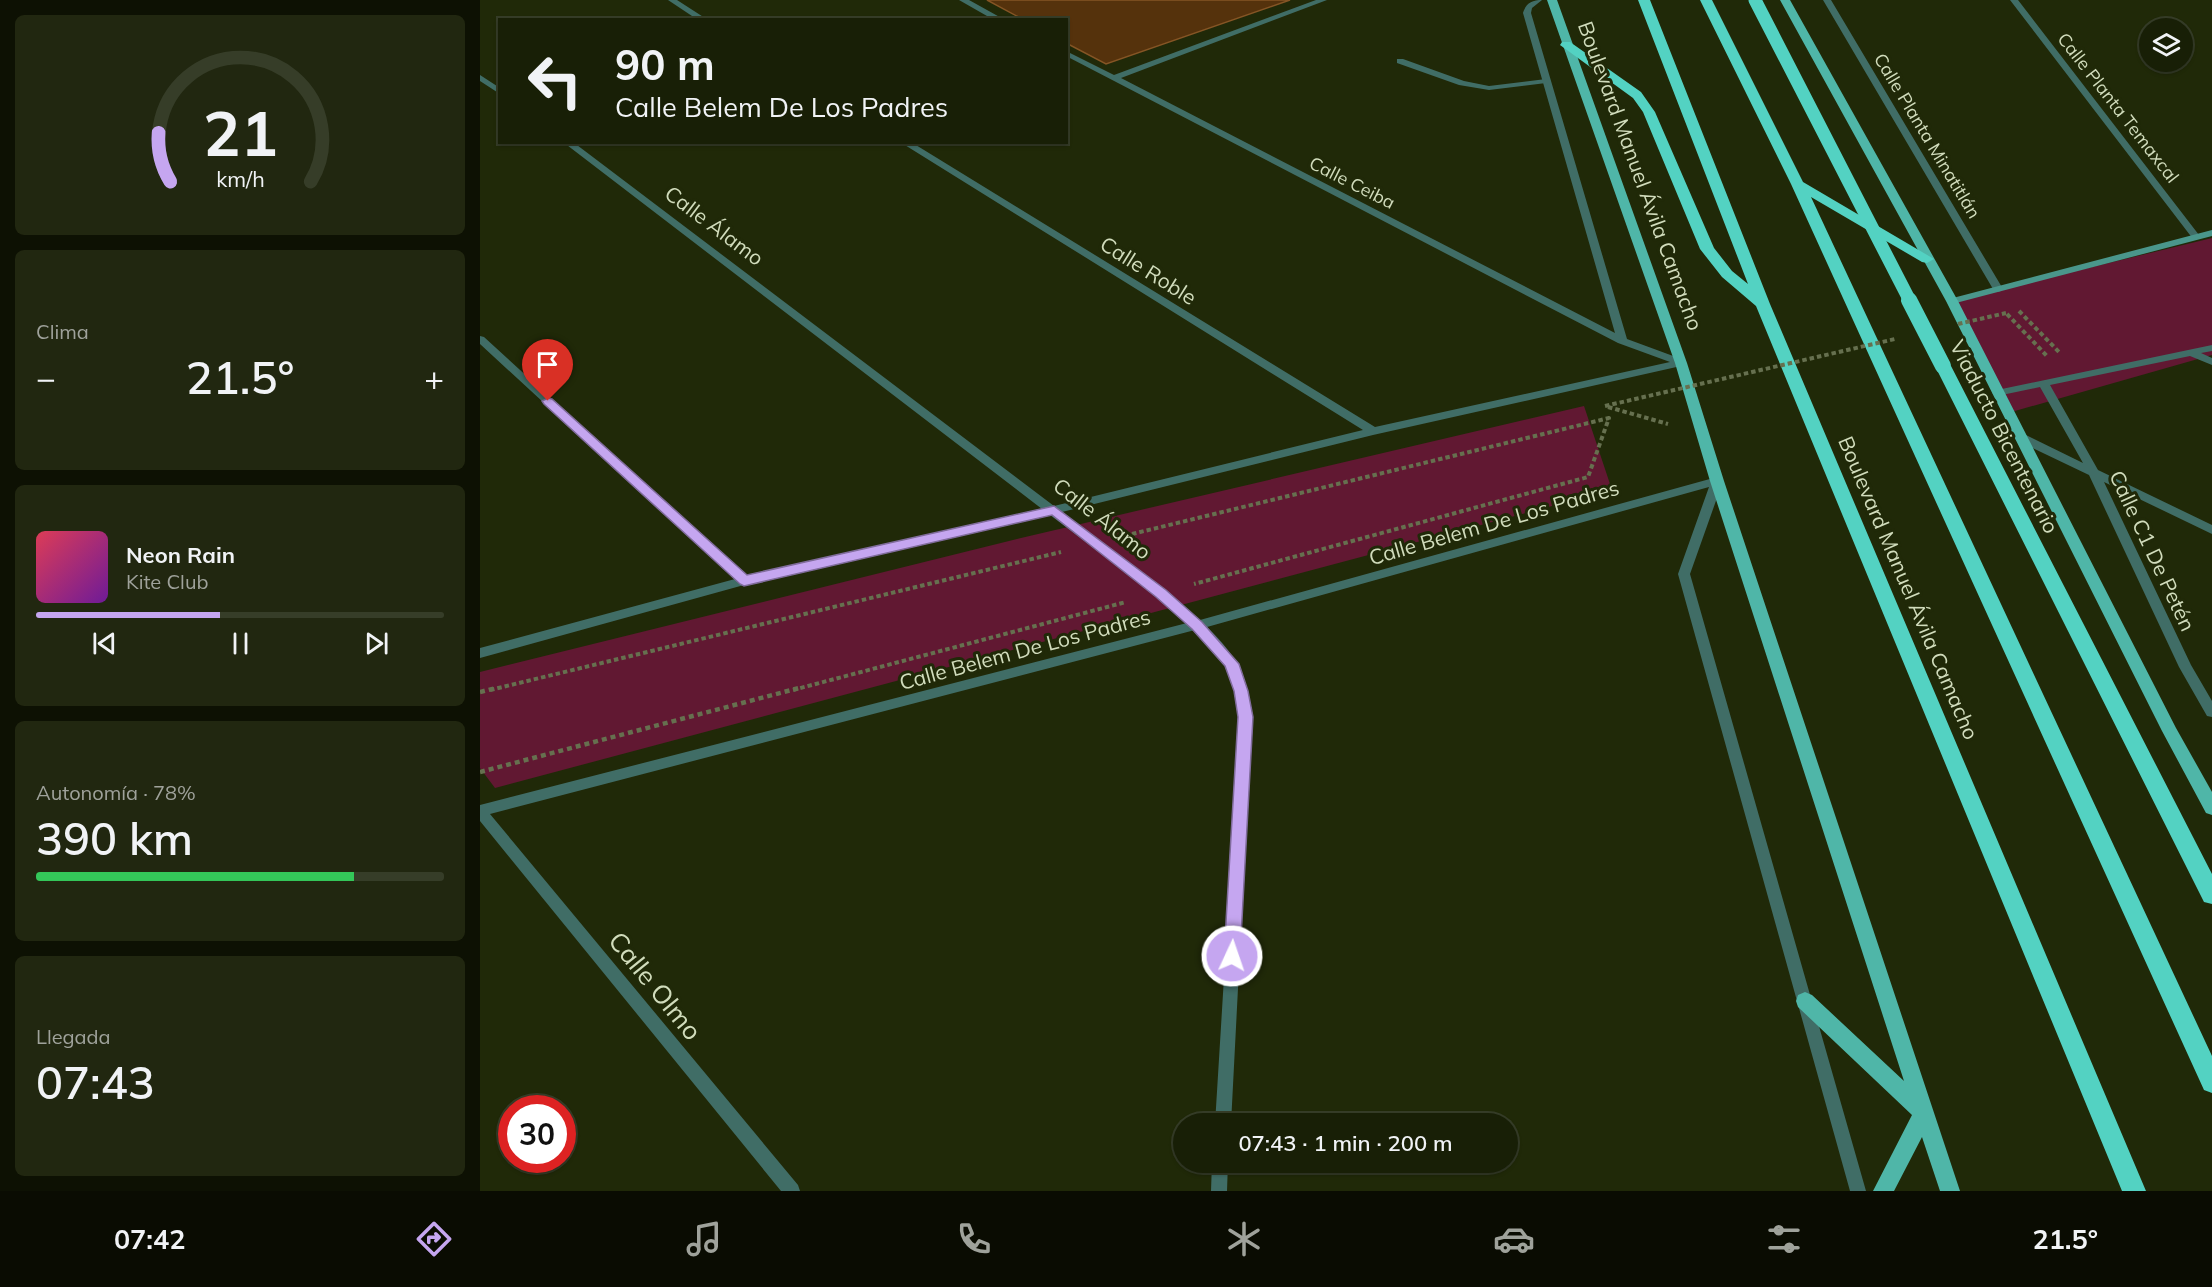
<!DOCTYPE html>
<html lang="es">
<meta charset="utf-8">
<style>
body{margin:0;font-family:Mulish,sans-serif;background:#212710;color:#f1f3f6;height:100vh;display:flex;flex-direction:column;font-size:22px;white-space:nowrap}
*{box-sizing:border-box;margin:0}
p{font-size:20px;color:#9fa29b}
.icon{flex:none;width:33px;height:33px;fill:none;stroke:currentColor;stroke-width:2;stroke-linecap:round;stroke-linejoin:round}
.map{position:relative;flex:1;overflow:hidden}
.details{display:flex;flex-direction:column;gap:15px;padding:15px;background:#0d1103;width:480px}
.details>*{flex:none}
.hud{position:absolute;left:18px;top:18px;width:570px;height:126px;border-radius:0px;box-shadow:0 2px 4px #0004,0 0 0 2px #363d28;background:#181f06;color:#f1f3f6;overflow:hidden}
.controls{position:absolute;left:1659px;top:18px;display:grid;gap:12px}
.controls a{display:grid;place-items:center;width:54px;height:54px;border-radius:50%;background:#181f06;box-shadow:0 2px 4px #0004,0 0 0 2px #363d28;font-size:30px}
.speed{position:absolute;left:18px;top:1095px;display:flex;gap:12px;font-size:30px;font-weight:700;text-align:center}
.speed>*{display:grid;place-content:center;width:78px;height:78px;border-radius:50%;background:#181f06;box-shadow:0 2px 4px #0004,0 0 0 2px #363d28;line-height:1}
.speed .limit{border:9px solid #d22;background:#fff;color:#111}
.pin{position:absolute;display:grid;place-items:center;width:51px;height:51px;color:#fff;margin:-62px -26px;border-radius:50% 50% 50% 0;rotate:-45deg;box-shadow:0 0 6px #0007}
.pin .icon{rotate:45deg}
.me{position:absolute;width:66px;margin:-33px;rotate:3deg;stroke-linejoin:round;filter:drop-shadow(0 0 4px #0008)}
.turn{display:flex;align-items:center;gap:21px;height:126px;padding:0 18px;font-size:27px}
.turn .icon{width:78px;height:78px;stroke-width:2.5}
.turn b{display:block;font-size:42px;line-height:51px}
.big{font-size:45px;font-weight:600;line-height:1.1}
.details .card{flex:1;display:flex;flex-direction:column;justify-content:center;gap:9px;min-width:0;padding:0 21px;border-radius:9px;background:#212710}
.details .dial{align-items:center;gap:0}
.dial svg{height:156px;overflow:visible;fill:none;stroke:#363d28;stroke-width:7;stroke-linecap:round;text-anchor:middle}
.dial text{fill:#f1f3f6;stroke:none}
.song{display:flex;align-items:center;gap:18px}
.cover{width:72px;height:72px;border-radius:9px;background:linear-gradient(135deg,hsl(350 70% 55%),hsl(280 70% 35%))}
.played{height:6px;border-radius:3px;background:linear-gradient(90deg,#c5a6f0 45%,#363d28 45%)}
.keys{display:flex;justify-content:space-around;direction:ltr}
.heat{display:flex;justify-content:space-between;align-items:center;font-size:33px;direction:ltr}
.charge{height:9px;border-radius:4px;background:linear-gradient(90deg,#34c759 78%,#363d28 0)}
.trip{position:absolute;left:693px;top:1113px;width:345px;height:60px;border-radius:30px;background:#181f06;box-shadow:0 2px 4px #0004,0 0 0 2px #363d28;font-weight:600;line-height:60px;text-align:center}
.tab-bar{display:flex;height:96px;justify-content:space-around;align-items:center;background:#0a0c02;color:#9fa29b}
.tab-bar .icon{width:42px;height:42px}
.tab-bar .on{color:#c5a6f0}
.tab-bar b{font-size:27px;color:#f1f3f6}
main{display:flex;flex:1;min-height:0}
.map>svg:first-child{display:block}
.green{fill:#611832}
.building{fill:#55320c;stroke:#855525;stroke-width:1.5}
.lines{fill:none;stroke-linecap:round;stroke-linejoin:round}
.path-far1{stroke:#66704f;stroke-width:4;stroke-dasharray:4.5 3;stroke-linecap:butt}
.path{stroke:#66704f;stroke-width:4.5;stroke-dasharray:5 4;stroke-linecap:butt}
.lane{fill:#406d66;fill-rule:evenodd}
.street{fill:#406d66;fill-rule:evenodd}
.secondary{fill:#4a968b;fill-rule:evenodd}
.primary{fill:#4fb6a8;fill-rule:evenodd}
.highway{fill:#53d2c2;fill-rule:evenodd}
.path-bridge{stroke:#66704f;stroke-width:4;stroke-dasharray:4.5 3;stroke-linecap:butt}
.highway-bridge-far1{stroke:#53d2c2;stroke-width:13}
.highway-bridge{stroke:#53d2c2;stroke-width:16}
.route{fill:#c5a6f0;stroke:#806c9c;stroke-width:1.5}
.labels{text-anchor:middle;stroke-width:6;stroke-linejoin:round;paint-order:stroke}
.far-street-label{font-size:18px;fill:#d1dcbc;stroke:#202908}
.street-label{font-size:21px;fill:#d1dcbc;stroke:#202908}
.near-street-label{font-size:26px;fill:#d1dcbc;stroke:#202908}
</style>
<main>
<section class="details">
<div class="card dial"><svg viewBox="0 0 100 80">
<path d="M14 69A42 42 0 1 1 86 69"/>
<path d="M14 69A42 42 0 0 1 8 44" stroke="#c5a6f0"/>
<text x="50" y="56" font-size="32" font-weight="700">21</text>
<text x="50" y="72" font-size="11">km/h</text>
</svg></div>
<div class="card"><p>Clima</p>
<div class="heat"><a>−</a><b class="big">21.5°</b><a>+</a></div>
</div>
<div class="card">
<div class="song"><i class="cover"></i><div><b>Neon Rain</b><p>Kite Club</p></div></div>
<div class="played"></div>
<div class="keys"><svg class="icon" aria-label="previous" viewBox="0 0 24 24"><path d="M18 5L8 12l10 7zM5 5v14"/></svg><svg class="icon" aria-label="pause" viewBox="0 0 24 24"><path d="M8 5v14M16 5v14"/></svg><svg class="icon" aria-label="next" viewBox="0 0 24 24"><path d="M6 5l10 7-10 7zM19 5v14"/></svg></div>
</div>
<div class="card"><p>Autonomía · 78%</p><b class="big">390 km</b><div class="charge"></div></div>
<div class="card"><p>Llegada</p><b class="big">07:43</b></div>
</section>
<div class="map">
<svg width="1732" height="1191" viewBox="0 0 1732 1191">
<rect width="100%" height="100%" fill="#202908"/>
<path class="green" d="M1732,238V355L1528,413L1472,301Z
M1104,406L1132,490L15,788L0,768V672L541,538Z"/>
<path class="building" d="M507,0H810L626,64L586,43V20H544Z"/>
<g class="lines">
<path class="path-far1" d="M1539,311L1580,353
M1527,314L1567,356
M1128,407L1188,424
M652,534L1129,418L1108,477L714,584
M10,690L581,552
M313,690L646,602"/>
<path class="path" d="M0,692L16,688
M0,772L319,688"/>
<path class="lane" d="M917,59H923L984,81L1009,86L1066,79L1070,81L1066,83L1009,90L979,85L917,63Z"/>
<path class="street" d="M188,0H197L228,20H218Z
M479,0H489L525,20H514Z
M836,0H847L641,78L1135,333L1043,13C1046,3 1052,0 1062,0L1052,8L1051,13L1147,339L1204,360L1206,363L1201,366L893,435L582,512L685,590L720,620L1237,477L1241,478L1243,481L1210,574L1386,1191H1370L1198,574L1229,487L727,627C758,657 765,675 772,717L751,1124H735L760,717C752,673 747,662 715,630L10,814L318,1185L320,1191H301L0,821V805L707,623L677,596L570,515L264,585L0,658V648L255,579L0,344V336L4,337L266,576L562,509L83,142H93L574,506L883,430L420,142H431L895,427L1190,362L1138,343L586,56V51L634,75Z
M1343,0H1351L1523,289L1521,291L1518,292L1513,289Z
M1530,0H1538L1719,235V239H1713Z
M0,75L20,88V94L0,81Z
M1732,345V351L1721,353L1732,358V365L1710,356L1570,385L1618,470L1732,525V534L1624,482L1711,665L1732,701V717L1727,716L1699,667L1609,475L1536,440L1535,437L1536,434H1544L1603,463L1560,387L1517,396L1512,393L1517,390Z
M732,1162H748L747,1191H731Z"/>
<path class="secondary" d="M1732,230V236L1472,304L1467,301L1469,299Z"/>
<path class="primary" d="M1067,0H1077L1207,363L1244,481L1480,1191H1460L1442,1137L1414,1191H1393L1432,1115L1318,1007L1316,1001L1318,995L1325,992L1332,995L1424,1081L1230,481L1195,363Z
M1300,0H1310L1478,301L1696,728L1732,792V815L1726,813L1682,731L1466,301Z"/>
<path class="highway" d="M1158,0H1170L1290,304L1666,1191H1642L1276,306L1242,277L1220,249L1163,112L1153,98L1080,45L1082,42H1090L1161,92L1175,112L1234,248L1252,271L1268,284Z
M1220,0H1232L1323,182L1454,259L1447,263L1442,262L1331,197L1732,1056V1093L1724,1090L1311,184Z
M1463,361L1471,366L1732,874V904L1724,902L1455,366Z"/>
<path class="path-bridge" d="M1478,324L1526,313
M1125,406L1415,339"/>
<path class="highway-bridge-far1" d="M1275,0L1430,301"/>
<path class="highway-bridge" d="M1429,300L1463,366"/>
</g>
<path class="route" d="M68,398L72,399L267,575L574,506L686,590L722,622L759,664L768,691L773,717L760,956L758,961L752,964L746,961L744,956L758,717L754,691L745,666L712,629L676,597L572,515L264,586L260,584L64,404L62,401Z"/>
<g class="labels">
<g class="far-street-label">
<text transform="translate(1638 108) rotate(52)" y="6">Calle Planta Temaxcal</text>
<text transform="translate(1447 136) rotate(59)" y="6">Calle Planta Minatitlán</text>
<text transform="translate(872 183) rotate(27)" y="6">Calle Ceiba</text>
</g>
<g class="street-label">
<text transform="translate(1160 176) rotate(70)" y="7">Boulevard Manuel Ávila Camacho</text>
<text transform="translate(234 226) rotate(37)" y="7">Calle Álamo</text>
<text transform="translate(668 271) rotate(32)" y="7">Calle Roble</text>
<text transform="translate(1524 437) rotate(63)" y="7">Viaducto Bicentenario</text>
<text transform="translate(622 519) rotate(38)" y="7">Calle Álamo</text>
<text transform="translate(1014 523) rotate(-16)" y="7">Calle Belem De Los Padres</text>
<text transform="translate(1672 551) rotate(65)" y="7">Calle C1 De Petén</text>
<text transform="translate(1428 588) rotate(67)" y="7">Boulevard Manuel Ávila Camacho</text>
<text transform="translate(545 650) rotate(-15)" y="7">Calle Belem De Los Padres</text>
</g>
<g class="near-street-label">
<text transform="translate(175 986) rotate(51)" y="9">Calle Olmo</text>
</g>
</g>
</svg>
<div class="controls">
<a><svg class="icon" aria-label="layers" viewBox="0 0 24 24"><path d="M12 4l9 5-9 5-9-5zM3 14l9 5 9-5"/></svg></a>
</div>
<div class="speed"><div class="limit">30</div></div>
<div class="pin" style="left:68px;top:401px;background:#d93025"><svg class="icon" aria-label="arrive" viewBox="0 0 24 24"><path d="M6 21V4h12l-3 4 3 4H6"/></svg></div>
<svg class="me" style="left:752px;top:956px" viewBox="-20 -20 40 40"><circle r="17" fill="#c5a6f0" stroke="#fff" stroke-width="3"/><path d="M0-11L8 9 0 5-8 9z" fill="#fff"/></svg>
<div class="trip">07:43 · 1 min · 200 m</div>
<div class="hud">
<div class="turn"><svg class="icon" aria-label="left" viewBox="0 0 24 24"><path d="M17 20v-9H6M10 6l-5 5 5 5"/></svg><div><b>90 m</b>Calle Belem De Los Padres</div></div>
</div>
</div>
</main>
<nav class="tab-bar">
<b>07:42</b>
<svg class="icon on" aria-label="directions" viewBox="0 0 24 24"><path d="M12 3l9 9-9 9-9-9zM9 14v-3h6M13 9l2 2-2 2"/></svg>
<svg class="icon" aria-label="music" viewBox="0 0 24 24"><path d="M9 18V5l10-2v13"/><circle cx="6" cy="18" r="3"/><circle cx="16" cy="16" r="3"/></svg>
<svg class="icon" aria-label="phone" viewBox="0 0 24 24"><path d="M5 4h4l2 5-3 2q2 4 5 5l2-3 5 2v4C11 20 4 13 5 4z"/></svg>
<svg class="icon" aria-label="climate" viewBox="0 0 24 24"><path d="M12 3v18M4 7l16 10M4 17L20 7"/></svg>
<svg class="icon" aria-label="car" viewBox="0 0 24 24"><path d="M5 17H2v-5l4-1 3-4h7l3 4 3 1v5h-3M9 17h6M6 11h13"/><circle cx="7" cy="17" r="2"/><circle cx="17" cy="17" r="2"/></svg>
<svg class="icon" aria-label="filters" viewBox="0 0 24 24"><path d="M4 7h16M4 17h16"/><circle cx="9" cy="7" r="2"/><circle cx="15" cy="17" r="2"/></svg>
<b>21.5°</b>
</nav>
